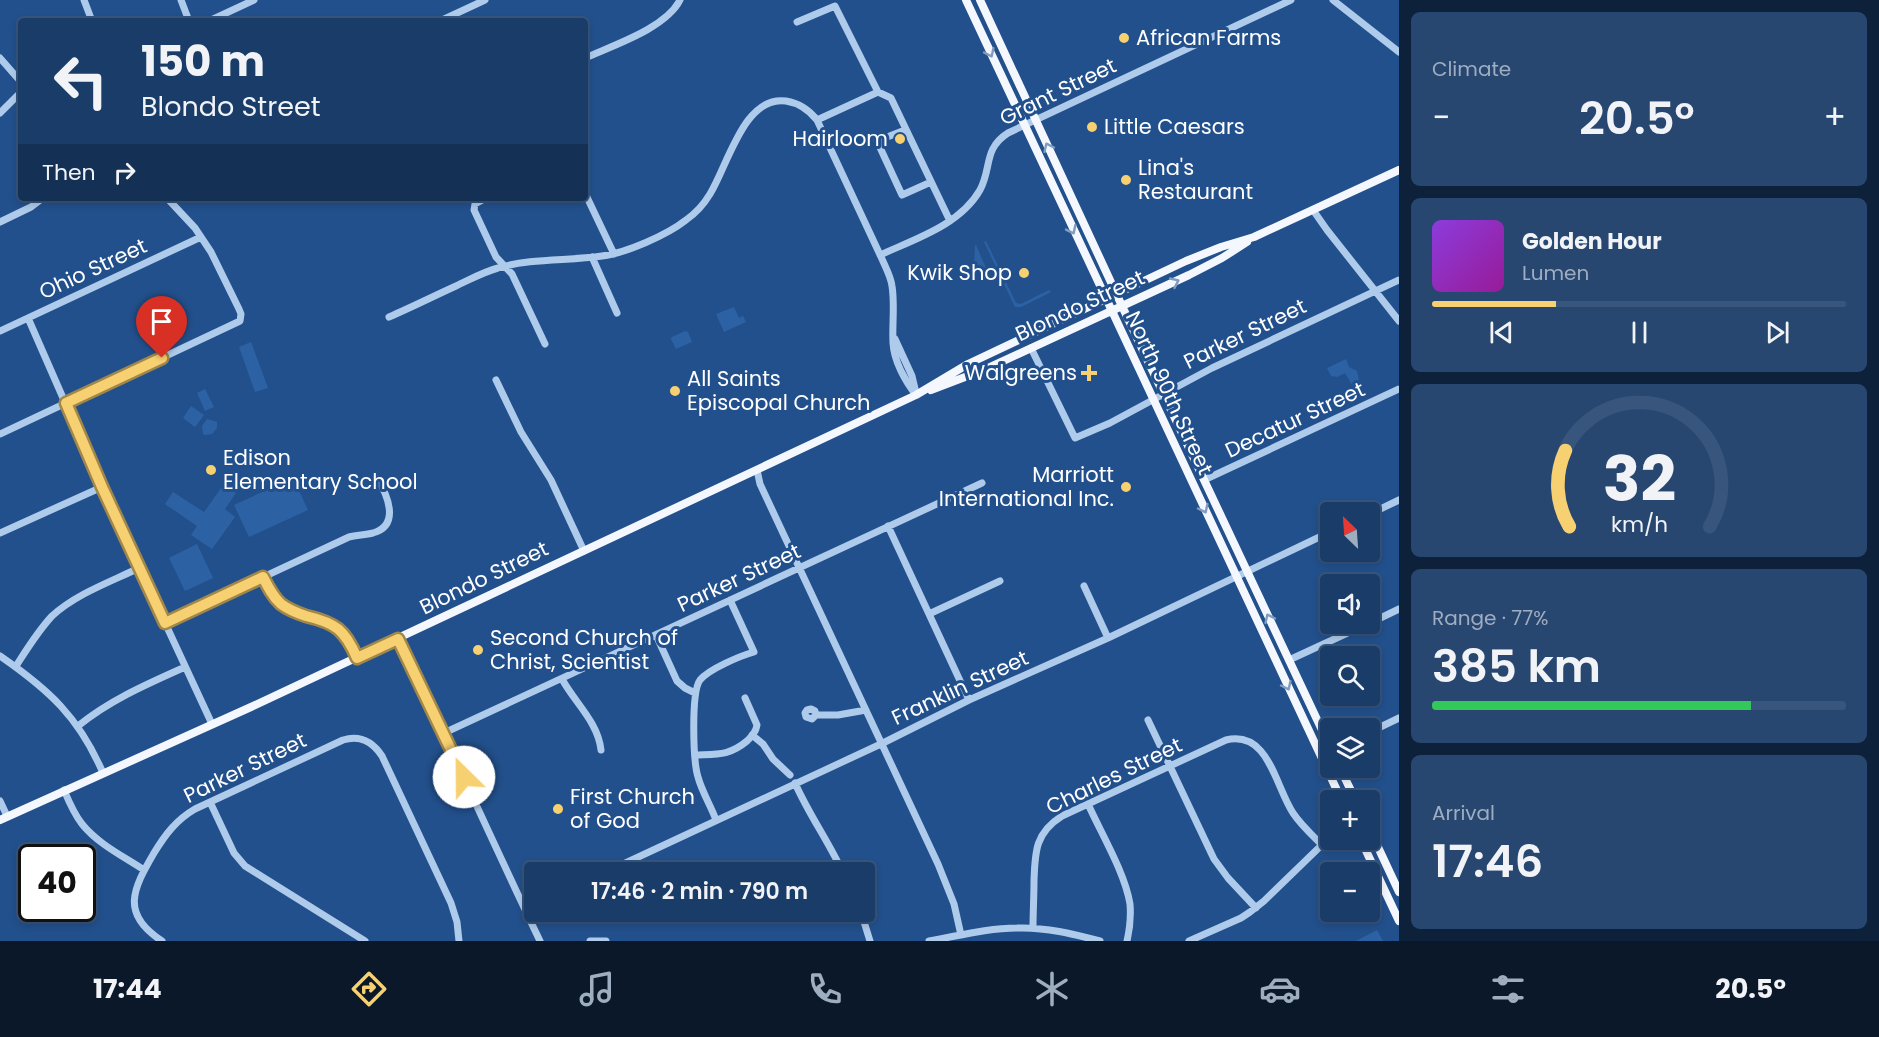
<!DOCTYPE html>
<meta charset="utf-8">
<style>
body{margin:0;font-family:Poppins,sans-serif;background:#274771;color:#f1f3f6;height:100vh;display:flex;flex-direction:column;font-size:22px;white-space:nowrap}
*{box-sizing:border-box;margin:0}
p{font-size:20px;color:#9fadc0}
.icon{flex:none;width:33px;height:33px;fill:none;stroke:currentColor;stroke-width:2;stroke-linecap:round;stroke-linejoin:round}
.map{position:relative;flex:1;overflow:hidden}
.sheet{display:flex;flex-direction:column;gap:12px;padding:12px;background:#0e213a;width:480px}
.sheet>*{flex:none}
.guide{position:absolute;left:18px;top:18px;width:570px;height:183px;border-radius:6px;box-shadow:0 3px 9px #0003,0 0 0 2px #38567d;background:#1a3c69;color:#f1f3f6;overflow:hidden}
.needle{width:39px;rotate:335deg}
.tools{position:absolute;left:1320px;top:502px;display:grid;gap:12px}
.tools a{display:grid;place-items:center;width:60px;height:60px;border-radius:6px;background:#1a3c69;box-shadow:0 3px 9px #0003,0 0 0 2px #38567d;font-size:30px}
.speed{position:absolute;left:18px;top:844px;display:flex;gap:12px;font-size:30px;font-weight:700;text-align:center}
.speed>*{display:grid;place-content:center;width:78px;height:78px;border-radius:50%;background:#1a3c69;box-shadow:0 3px 9px #0003,0 0 0 2px #38567d;line-height:1}
.speed .limit{border:3px solid #111;border-radius:9px;background:#fff;color:#111}
.pin{position:absolute;display:grid;place-items:center;width:51px;height:51px;color:#fff;margin:-62px -26px;border-radius:50% 50% 50% 0;rotate:-45deg;box-shadow:0 0 6px #0007}
.pin .icon{rotate:45deg}
.me{position:absolute;width:66px;margin:-33px;rotate:337deg;stroke-linejoin:round;filter:drop-shadow(0 0 4px #0008)}
.turn{display:flex;align-items:center;gap:21px;height:126px;padding:0 24px;font-size:27px}
.turn .icon{width:78px;height:78px;stroke-width:2.5}
.turn b{display:block;font-size:42px;line-height:51px}
.then{display:flex;align-items:center;height:57px;padding:0 24px;background:#0003;gap:12px;font-size:22px}
.big{font-size:45px;font-weight:600;line-height:1.1}
.sheet .widget{flex:1;display:flex;flex-direction:column;justify-content:center;gap:9px;min-width:0;padding:0 21px;border-radius:9px;background:#274771}
.sheet .dial{align-items:center;gap:0}
.dial svg{height:156px;overflow:visible;fill:none;stroke:#38567d;stroke-width:7;stroke-linecap:round;text-anchor:middle}
.dial text{fill:#f1f3f6;stroke:none}
.song{display:flex;align-items:center;gap:18px}
.cover{width:72px;height:72px;border-radius:9px;background:linear-gradient(135deg,hsl(270 70% 55%),hsl(300 70% 35%))}
.played{height:6px;border-radius:3px;background:linear-gradient(90deg,#f7d071 30%,#38567d 30%)}
.keys{display:flex;justify-content:space-around;direction:ltr}
.heat{display:flex;justify-content:space-between;align-items:center;font-size:33px;direction:ltr}
.charge{height:9px;border-radius:4px;background:linear-gradient(90deg,#34c759 77%,#38567d 0)}
.trip{position:absolute;left:524px;top:862px;width:351px;height:60px;border-radius:6px;background:#1a3c69;box-shadow:0 3px 9px #0003,0 0 0 2px #38567d;font-weight:600;line-height:60px;text-align:center}
.tab-bar{display:flex;height:96px;justify-content:space-around;align-items:center;background:#0a182a;color:#9fadc0}
.tab-bar .icon{width:42px;height:42px}
.tab-bar .active{color:#f7d071}
.tab-bar b{font-size:27px;color:#f1f3f6}
main{display:flex;flex:1;min-height:0}
.map>svg:first-child{display:block}
.green{fill:#2c62a4}
.lines{fill:none;stroke-linecap:round;stroke-linejoin:round}
.minor{stroke:#afcbeb;stroke-width:7}
.major{stroke:#f4f8fe;stroke-width:8}
.oneway{stroke:#809cbf}
.route-casing{stroke:#a18749;stroke-width:15}
.route{stroke:#f7d071;stroke-width:10}
.poi-dot{fill:#f7d071;stroke:#22508c;stroke-width:2}
.labels{text-anchor:middle;stroke-width:6;stroke-linejoin:round;paint-order:stroke}
.poi-label{font-size:21px;fill:#fff;stroke:#22508c;text-anchor:start}
.street-label{font-size:21px;fill:#fff;stroke:#22508c}
</style>
<main>
<div class="map">
<svg width="1399" height="941" viewBox="0 0 1399 941">
<rect width="100%" height="100%" fill="#22508c"/>
<path class="green" d="M986,241L1016,303L1021,304L1049,290L1051,292L1021,307H1015L984,242Z
M975,245H976L986,268L979,269L974,267Z
M734,307L739,318L743,316L746,322L724,332L716,314Z
M685,331L688,332L692,342L676,349L671,339L672,337Z
M251,342L268,388L255,392L239,347Z
M1346,359L1349,367L1357,371L1360,385H1352L1345,373L1337,377L1331,376L1327,368Z
M205,389L214,407L205,411L197,393Z
M191,406L204,415L195,427L183,418Z
M207,419L217,422V428L212,434L206,435L203,434L202,426Z
M293,478L308,510L249,537L234,505Z
M224,484L236,493L225,509L235,517L212,549L191,535L197,526L165,504L173,492L204,512Z
M197,544L213,578L185,591L169,558Z
M1377,930L1383,941H1356Z"/>
<g class="lines">
<path class="minor" d="M84,0L92,21
M181,0L189,21
M1333,0L1399,52
M209,21L254,0
M440,21L485,0
M797,22L835,6L878,92L817,120
M0,58L21,82
M585,58C614,45 666,28 680,0
M878,92L891,98L950,221
M0,113L21,92
M905,130L877,141L902,195L931,182
M585,193L614,254
M486,198L475,204L474,210L496,257L512,274L545,344
M1313,210L1327,230L1399,321
M0,222L31,207L43,198
M880,255C915,239 960,225 980,190C992,168 983,149 1008,133L1291,0
M592,257L617,313
M389,317C412,307 434,296 456,286C469,280 483,272 498,268C532,258 568,261 602,256C626,253 667,235 686,220C696,213 704,204 710,194C728,165 744,95 786,101C799,103 809,110 817,120L882,259C886,268 891,277 892,286C895,305 892,324 893,343C894,361 905,381 916,395
M28,318L102,487L212,724
M0,331L201,237
M895,339L912,376L916,393
M1031,348L1075,438L1110,423L1212,368L1399,280
M496,380L521,432L551,480L584,551
M0,434L240,321L241,314L239,309L211,252L195,228L167,198
M757,470L760,484L938,864L954,904L961,935
M1204,480L1399,389
M1370,514L1399,500
M888,526L969,700
M0,533L102,487
M263,577C268,587 273,597 281,604C289,610 297,613 307,615C336,623 345,630 357,658
M1084,586L1108,638
M929,614L1000,581
M165,623L349,537C357,535 365,535 373,533C401,525 387,494 377,478
M1370,623L1399,609
M656,635L677,681L685,688L695,693
M398,639C447,739 492,841 540,941
M0,656C49,690 79,717 103,773
M1289,660L1367,624
M16,666C27,649 38,631 52,616C76,594 110,582 139,568
M562,679C575,703 598,722 601,750
M816,715L815,711L811,709L807,710L805,713L806,717L812,719L816,715H838L866,710
M1148,720L1214,859L1228,878L1256,908
M78,726C110,700 147,684 185,667
M1370,732L1399,718
M444,733L982,483
M752,735L763,744L773,759L790,775
M695,755C717,754 729,756 747,741C752,736 756,732 757,725L745,698
M795,783C809,815 829,842 843,873
M64,790C69,802 74,814 82,824C98,844 123,856 144,870
M0,801L7,816
M210,802L234,853L245,866L365,941
M1088,804C1101,833 1125,873 1130,904C1131,916 1130,928 1127,941
M716,820C711,806 702,792 698,777C693,761 691,692 700,680C709,669 740,656 754,652L730,600
M604,873L883,743L969,700L1108,638L1330,532
M861,912L870,941
M1033,928C1033,912 1034,897 1034,881C1035,852 1035,833 1062,816L1226,740C1269,730 1275,786 1293,813C1301,825 1312,835 1322,845
M162,941C120,914 133,889 154,853C165,835 176,820 195,809L343,740C360,735 372,741 382,756L451,903L457,922L459,941
M590,941H606
M929,941C958,936 987,928 1017,928C1046,927 1073,934 1100,941
M1189,941L1241,918L1250,912L1264,901L1330,837"/>
<path class="major" d="M966,0L1342,801
M980,0L1122,306L1330,747
M931,390L986,369L1189,275L1222,258L1247,242
M1340,768L1356,801
M0,820L251,707L916,395L968,364L1186,261L1221,247L1254,237L1399,170
M1370,830L1399,892
M1361,840L1399,921"/>
</g>
<defs><path id="oneway-chevron" d="M-2-3.5L2.5 0L-2 3.5" fill="none" stroke-width="1.6" stroke-linecap="round" stroke-linejoin="round" transform="scale(1.5)"/></defs>
<g class="oneway">
<use href="#oneway-chevron" transform="translate(990 53) rotate(65)"/>
<use href="#oneway-chevron" transform="translate(1048 147) rotate(-115)"/>
<use href="#oneway-chevron" transform="translate(1072 230) rotate(64)"/>
<use href="#oneway-chevron" transform="translate(1175 282) rotate(-25)"/>
<use href="#oneway-chevron" transform="translate(1204 509) rotate(65)"/>
<use href="#oneway-chevron" transform="translate(1269 618) rotate(-115)"/>
<use href="#oneway-chevron" transform="translate(1287 686) rotate(65)"/>
</g>
<g class="lines">
<defs>
<path id="route" d="M162,358L66,403L102,487L165,623L263,577C268,587 273,597 281,604C289,610 297,613 306,616C336,623 345,630 357,658L398,639L464,777"/>
</defs>
<use href="#route" class="route-casing"/>
<use href="#route" class="route"/>
</g>
<g class="poi-dot">
<circle cx="1124" cy="38" r="6"/>
<circle cx="1092" cy="127" r="6"/>
<circle cx="900" cy="139" r="6"/>
<circle cx="1126" cy="180" r="6"/>
<circle cx="1024" cy="273" r="6"/>
<path d="M1086 364h6v6h6v6h-6v6h-6v-6h-6v-6h6z"/>
<circle cx="675" cy="391" r="6"/>
<circle cx="211" cy="470" r="6"/>
<circle cx="1126" cy="487" r="6"/>
<circle cx="478" cy="650" r="6"/>
<circle cx="558" cy="809" r="6"/>
</g>
<g class="labels">
<g class="poi-label">
<text x="1136" y="45">African Farms</text>
<text x="1104" y="134">Little Caesars</text>
<text x="888" y="146" text-anchor="end">Hairloom</text>
<text x="1138" y="175">Lina's<tspan x="1138" dy="24">Restaurant</tspan></text>
<text x="1012" y="280" text-anchor="end">Kwik Shop</text>
<text x="1077" y="380" text-anchor="end">Walgreens</text>
<text x="687" y="386">All Saints<tspan x="687" dy="24">Episcopal Church</tspan></text>
<text x="223" y="465">Edison<tspan x="223" dy="24">Elementary School</tspan></text>
<text x="1114" y="482" text-anchor="end">Marriott<tspan x="1114" dy="24">International Inc.</tspan></text>
<text x="490" y="645">Second Church of<tspan x="490" dy="24">Christ, Scientist</tspan></text>
<text x="570" y="804">First Church<tspan x="570" dy="24">of God</tspan></text>
</g>
<g class="street-label">
<text transform="translate(1058 92) rotate(-26)" y="7">Grant Street</text>
<text transform="translate(93 269) rotate(-25)" y="7">Ohio Street</text>
<text transform="translate(1080 306) rotate(-25)" y="7">Blondo Street</text>
<text transform="translate(1245 334) rotate(-26)" y="7">Parker Street</text>
<text transform="translate(1169 393) rotate(65)" y="7">North 90th Street</text>
<text transform="translate(1295 420) rotate(-25)" y="7">Decatur Street</text>
<text transform="translate(484 578) rotate(-26)" y="7">Blondo Street</text>
<text transform="translate(739 578) rotate(-25)" y="7">Parker Street</text>
<text transform="translate(960 688) rotate(-25)" y="7">Franklin Street</text>
<text transform="translate(245 768) rotate(-26)" y="7">Parker Street</text>
<text transform="translate(1114 776) rotate(-26)" y="7">Charles Street</text>
</g>
</g>
</svg>
<div class="tools">
<a><svg class="needle" viewBox="-14 -14 28 28"><path d="M0-13l5 13h-10z" fill="#e53935"/><path d="M0 13l5-13h-10z" fill="#9fadc0"/></svg></a>
<a><svg class="icon" aria-label="sound" viewBox="0 0 24 24"><path d="M4 9h4l5-4v14l-5-4H4zM17 9q2 3 0 6"/></svg></a>
<a><svg class="icon" aria-label="search" viewBox="0 0 24 24"><circle cx="10" cy="10" r="6"/><path d="M15 15l6 6"/></svg></a>
<a><svg class="icon" aria-label="layers" viewBox="0 0 24 24"><path d="M12 4l9 5-9 5-9-5zM3 14l9 5 9-5"/></svg></a>
<a>+</a>
<a>−</a>
</div>
<div class="speed"><div class="limit">40</div></div>
<div class="pin" style="left:162px;top:358px;background:#d93025"><svg class="icon" aria-label="arrive" viewBox="0 0 24 24"><path d="M6 21V4h12l-3 4 3 4H6"/></svg></div>
<svg class="me" style="left:464px;top:777px" viewBox="-20 -20 40 40"><circle r="19" fill="#fff"/><path d="M0-13L10 11 0 6-10 11z" fill="#f7d071"/></svg>
<div class="trip">17:46 · 2 min · 790 m</div>
<div class="guide">
<div class="turn"><svg class="icon" aria-label="left" viewBox="0 0 24 24"><path d="M17 20v-9H6M10 6l-5 5 5 5"/></svg><div><b>150 m</b>Blondo Street</div></div>
<div class="then">Then<svg class="icon" aria-label="right" viewBox="0 0 24 24"><path d="M7 20v-9h11M14 6l5 5-5 5"/></svg></div>
</div>
</div>
<section class="sheet">
<div class="widget"><p>Climate</p>
<div class="heat"><a>−</a><b class="big">20.5°</b><a>+</a></div>
</div>
<div class="widget">
<div class="song"><i class="cover"></i><div><b>Golden Hour</b><p>Lumen</p></div></div>
<div class="played"></div>
<div class="keys"><svg class="icon" aria-label="previous" viewBox="0 0 24 24"><path d="M18 5L8 12l10 7zM5 5v14"/></svg><svg class="icon" aria-label="pause" viewBox="0 0 24 24"><path d="M8 5v14M16 5v14"/></svg><svg class="icon" aria-label="next" viewBox="0 0 24 24"><path d="M6 5l10 7-10 7zM19 5v14"/></svg></div>
</div>
<div class="widget dial"><svg viewBox="0 0 100 80">
<path d="M14 69A42 42 0 1 1 86 69"/>
<path d="M14 69A42 42 0 0 1 12 30" stroke="#f7d071"/>
<text x="50" y="56" font-size="32" font-weight="700">32</text>
<text x="50" y="72" font-size="11">km/h</text>
</svg></div>
<div class="widget"><p>Range · 77%</p><b class="big">385 km</b><div class="charge"></div></div>
<div class="widget"><p>Arrival</p><b class="big">17:46</b></div>
</section>
</main>
<nav class="tab-bar">
<b>17:44</b>
<svg class="icon active" aria-label="directions" viewBox="0 0 24 24"><path d="M12 3l9 9-9 9-9-9zM9 14v-3h6M13 9l2 2-2 2"/></svg>
<svg class="icon" aria-label="music" viewBox="0 0 24 24"><path d="M9 18V5l10-2v13"/><circle cx="6" cy="18" r="3"/><circle cx="16" cy="16" r="3"/></svg>
<svg class="icon" aria-label="phone" viewBox="0 0 24 24"><path d="M5 4h4l2 5-3 2q2 4 5 5l2-3 5 2v4C11 20 4 13 5 4z"/></svg>
<svg class="icon" aria-label="climate" viewBox="0 0 24 24"><path d="M12 3v18M4 7l16 10M4 17L20 7"/></svg>
<svg class="icon" aria-label="car" viewBox="0 0 24 24"><path d="M5 17H2v-5l4-1 3-4h7l3 4 3 1v5h-3M9 17h6M6 11h13"/><circle cx="7" cy="17" r="2"/><circle cx="17" cy="17" r="2"/></svg>
<svg class="icon" aria-label="filters" viewBox="0 0 24 24"><path d="M4 7h16M4 17h16"/><circle cx="9" cy="7" r="2"/><circle cx="15" cy="17" r="2"/></svg>
<b>20.5°</b>
</nav>
